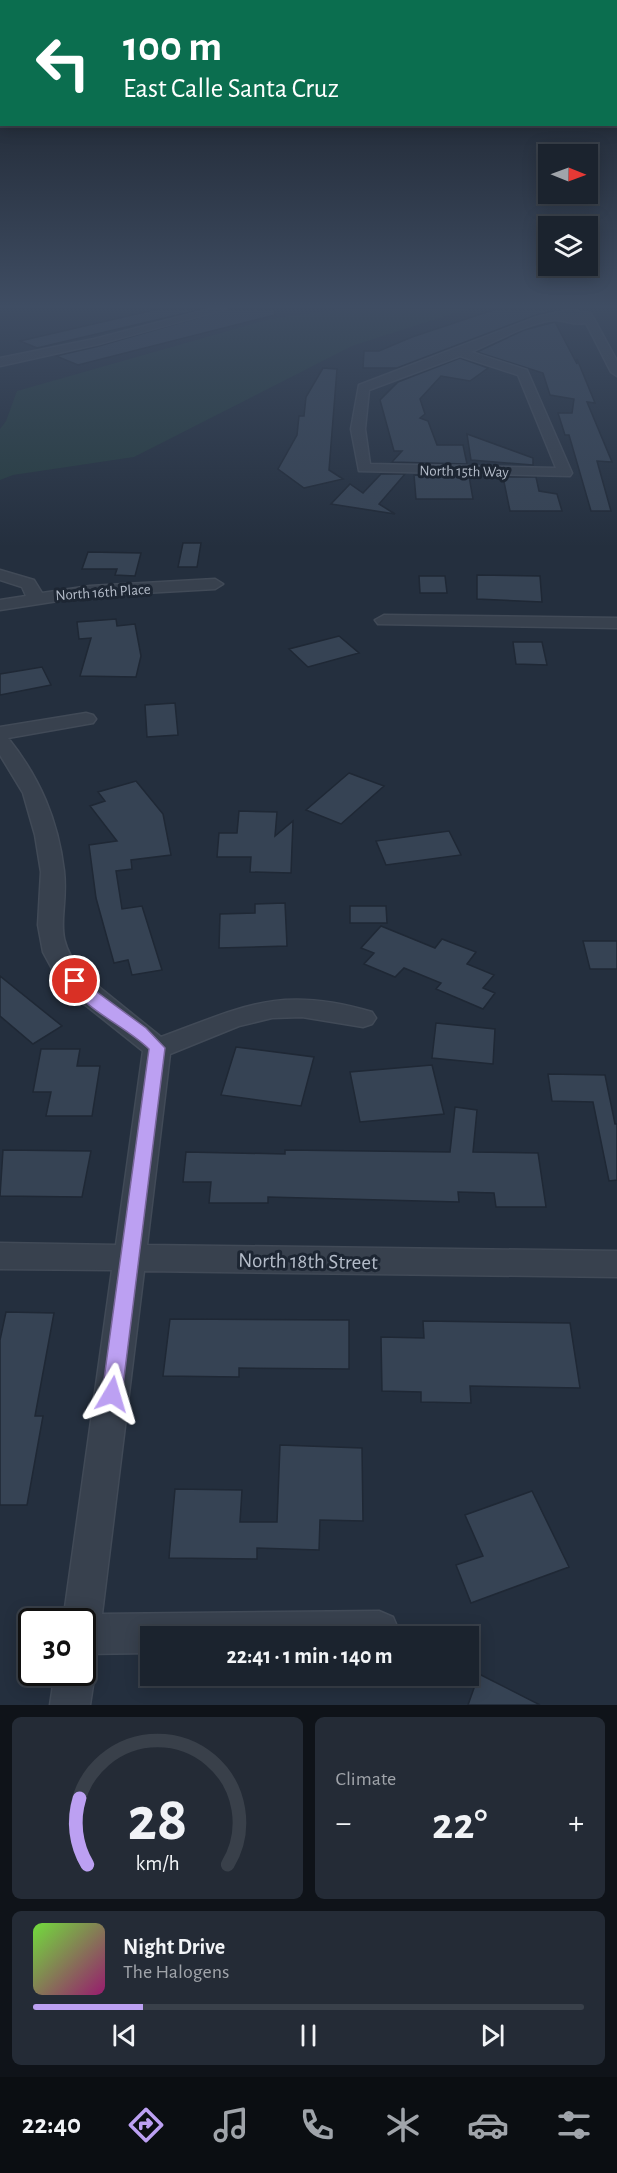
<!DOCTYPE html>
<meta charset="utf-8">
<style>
body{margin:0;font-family:"Alegreya Sans",sans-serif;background:#242b36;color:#f1f3f6;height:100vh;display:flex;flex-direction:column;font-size:22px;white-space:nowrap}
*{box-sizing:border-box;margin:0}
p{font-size:20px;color:#a0a4aa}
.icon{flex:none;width:33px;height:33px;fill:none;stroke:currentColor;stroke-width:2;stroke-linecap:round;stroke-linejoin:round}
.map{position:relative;height:1705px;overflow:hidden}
.side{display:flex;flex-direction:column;gap:12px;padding:12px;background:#0f1319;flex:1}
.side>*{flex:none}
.banner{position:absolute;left:0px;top:0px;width:618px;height:126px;box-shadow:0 3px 15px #0003,0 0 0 2px #39404a;background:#0b6e4f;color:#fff;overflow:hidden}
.needle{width:39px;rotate:91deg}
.buttons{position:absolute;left:538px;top:144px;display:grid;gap:12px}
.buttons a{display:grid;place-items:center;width:60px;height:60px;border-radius:0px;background:#1b232e;box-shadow:0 3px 15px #0003,0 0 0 2px #39404a;font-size:30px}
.speed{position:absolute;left:18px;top:1608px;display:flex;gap:12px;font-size:30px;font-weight:700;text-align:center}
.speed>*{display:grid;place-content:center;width:78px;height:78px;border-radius:50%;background:#1b232e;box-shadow:0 3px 15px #0003,0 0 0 2px #39404a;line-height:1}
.speed .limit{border:3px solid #111;border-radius:9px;background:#fff;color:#111}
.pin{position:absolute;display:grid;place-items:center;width:51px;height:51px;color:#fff;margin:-26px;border:3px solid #fff;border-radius:50%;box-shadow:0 2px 6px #0007}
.me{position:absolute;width:66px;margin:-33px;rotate:7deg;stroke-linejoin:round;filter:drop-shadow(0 0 4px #0008)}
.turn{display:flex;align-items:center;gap:21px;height:126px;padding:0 24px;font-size:27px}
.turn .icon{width:78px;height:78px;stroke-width:2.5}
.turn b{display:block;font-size:42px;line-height:51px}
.big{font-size:45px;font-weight:700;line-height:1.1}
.side .tile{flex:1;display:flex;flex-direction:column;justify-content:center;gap:9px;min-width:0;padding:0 21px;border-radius:9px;background:#242b36}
.side .dial{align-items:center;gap:0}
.dial svg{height:156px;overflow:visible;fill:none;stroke:#39404a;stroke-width:7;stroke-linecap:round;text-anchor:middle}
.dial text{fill:#f1f3f6;stroke:none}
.song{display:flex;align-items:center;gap:18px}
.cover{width:72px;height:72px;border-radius:9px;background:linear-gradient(135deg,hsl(100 70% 55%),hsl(320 70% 35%))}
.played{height:6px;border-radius:3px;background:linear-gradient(90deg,#bca0f2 20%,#39404a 20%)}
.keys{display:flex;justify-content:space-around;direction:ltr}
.heat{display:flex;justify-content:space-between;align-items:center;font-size:33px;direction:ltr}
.side .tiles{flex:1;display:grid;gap:12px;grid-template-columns:1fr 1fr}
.tile:last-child{grid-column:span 2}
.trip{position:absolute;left:140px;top:1626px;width:339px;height:60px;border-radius:0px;background:#1b232e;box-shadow:0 3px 15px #0003,0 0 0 2px #39404a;font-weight:700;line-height:60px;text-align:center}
.menu{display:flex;height:96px;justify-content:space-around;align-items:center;background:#0b0e12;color:#a0a4aa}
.menu .icon{width:42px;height:42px}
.menu .selected{color:#bca0f2}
.menu b{font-size:27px;color:#f1f3f6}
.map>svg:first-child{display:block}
.green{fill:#263c3f}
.building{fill:#364354;stroke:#1f2835;stroke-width:1.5}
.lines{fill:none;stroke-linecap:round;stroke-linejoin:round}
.street-casing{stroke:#414a57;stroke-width:3}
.street{fill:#38414e;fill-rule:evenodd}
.route{fill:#bca0f2;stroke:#7a689d;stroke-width:1.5}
.labels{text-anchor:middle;stroke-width:6;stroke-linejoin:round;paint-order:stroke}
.far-street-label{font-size:15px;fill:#b4bcc9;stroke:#1d2633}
.near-street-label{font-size:21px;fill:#b4bcc9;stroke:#1d2633}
</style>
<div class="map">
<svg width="617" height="1705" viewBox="0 0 617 1705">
<rect width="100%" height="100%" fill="#242f3e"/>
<path class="green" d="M338,309H467L352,346L134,457L13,475L0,480V429L6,421L17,391L270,319Z"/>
<path class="building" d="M158,309H203L37,348L20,341Z
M228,309H274L275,315L78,365L56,356L99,346Z
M496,309H551L552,311L536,315L397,368H363L364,351H379L412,337Z
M555,322L577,364V359L595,403L587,402L612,462L597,461L611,511H591L569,435H565L558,413H572L574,399L550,395L543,373L477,352L524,330Z
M460,358L488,368L470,381L441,376L420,399L425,414L420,418L428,421L437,445H463L467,464L392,462L402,451H394L380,400L398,382Z
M323,368L337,369L329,470L343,479L304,488L278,469L297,435L299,416H304L306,397Z
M467,434L533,458V465L471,460Z
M381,474H405L379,504L395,514L331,504L350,484L363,493Z
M414,475L469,476L473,499H416Z
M503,477H536L539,491L557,494L562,511H510Z
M183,543H201L197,567H178Z
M88,552L141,553L135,576L115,575L117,569H82Z
M477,575L540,576L542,602L477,599Z
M419,576H445L447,593H420Z
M116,619L117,626L135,624L141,656L136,677L80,676L91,638L79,639L77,622Z
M339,636L359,653L308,667L289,649Z
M513,642H542L547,665L516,664Z
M42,667L51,685L0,695V674Z
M175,703L178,735L147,737L145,705Z
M349,773L384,786L341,824L306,810Z
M136,781L163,814L171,855L131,860L132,869L116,871L122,909L142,906L162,970L132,975L128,960L114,963L96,898L89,845L117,841L90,806L105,801L98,792Z
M239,811L277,812L275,836L293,821L291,873L250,872L251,857H217L219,833H237Z
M449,831L461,855L386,865L376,841Z
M285,903L287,946L219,948L220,914L255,913V904Z
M350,906H386L387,923H350Z
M381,926L435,948L442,939L476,952L467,964L494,975L483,988L495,993L483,1009L436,989L441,983L404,968L395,977L364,964L374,953L361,948Z
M583,941H617V969H590Z
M0,976L62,1026L33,1044L0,1016Z
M436,1023L495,1029L493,1064L432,1058Z
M236,1047L314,1057L301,1106L221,1095Z
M41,1049H80L77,1066H100L92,1116H46L51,1092H33Z
M432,1065L444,1114L360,1122L350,1072Z
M548,1074L605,1075L615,1124H617V1180L609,1181L593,1102L552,1101Z
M455,1107L477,1110L473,1152L538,1153L546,1207H496L494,1193L458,1192L459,1202L268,1197V1203H209L211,1182H183L186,1152L285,1154V1150L450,1152Z
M3,1150L91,1151L82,1197L0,1196Z
M6,1312L54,1313L35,1416H43L27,1505H0V1340Z
M170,1319L349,1320V1369L239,1368V1377L163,1376Z
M423,1321L570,1323L580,1388L470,1386L471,1403L421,1402V1392L382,1391L381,1337L424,1338Z
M280,1445L362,1448L363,1521L320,1520L319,1550L257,1548V1559L169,1558L175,1489L242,1490L240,1522H277Z
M532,1491L569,1567L471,1603L456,1565L483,1556L465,1515Z
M479,1674L540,1705H468Z"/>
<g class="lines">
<defs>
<path id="street" d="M210,309H226L99,344L0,366V358L94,339Z
M569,310L590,313L593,317L617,361V376L611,372L586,323C572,326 565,319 554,320C529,322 495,342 471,352L527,370L572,473L570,476L359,471L351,429L359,385L537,317ZM460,356L518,375L556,468L370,464L365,429L369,390Z
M0,570L34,580L42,593L90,586L215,579L223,584L215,589L90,596L0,610V600L26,596L22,587L0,580Z
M384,615L617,618V628L378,624L375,620Z
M86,713L93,715L96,719L93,723L8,738C40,778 58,820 64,871C69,917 49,933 84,975L161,1037C245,1006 281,985 372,1012L376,1018L372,1024L363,1027L302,1017L272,1018L239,1026L170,1054L147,1245L617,1251V1277L144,1271L102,1614L379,1611L393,1617L399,1631L396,1636H150V1653L82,1654V1622H63L112,1270L0,1269V1243L116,1245L143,1051L79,1000L55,974L43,952L38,925L41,872L35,835L23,793L0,755V727Z
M82,1655L89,1658L95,1672L90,1705H50L55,1672H82Z"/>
</defs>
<use href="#street" class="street-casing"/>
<use href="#street" class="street"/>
</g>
<linearGradient id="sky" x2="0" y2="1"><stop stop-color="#141a22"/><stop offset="0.56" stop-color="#3f4d63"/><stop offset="1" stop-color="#3f4d63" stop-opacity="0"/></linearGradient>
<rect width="617" height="547" fill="url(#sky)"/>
<path class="route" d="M75,976L146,1028L165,1048L122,1394L119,1400L112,1403L105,1400L102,1394L149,1049C124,1025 86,1011 67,981Z"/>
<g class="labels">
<g class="far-street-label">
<text transform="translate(464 471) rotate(1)" y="5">North 15th Way</text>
<text transform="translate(103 592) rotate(-4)" y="5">North 16th Place</text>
</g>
<g class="near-street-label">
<text transform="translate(308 1261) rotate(1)" y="7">North 18th Street</text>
</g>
</g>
</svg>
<div class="buttons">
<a><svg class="needle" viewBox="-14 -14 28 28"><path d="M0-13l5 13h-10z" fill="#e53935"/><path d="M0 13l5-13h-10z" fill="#a0a4aa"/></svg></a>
<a><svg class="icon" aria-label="layers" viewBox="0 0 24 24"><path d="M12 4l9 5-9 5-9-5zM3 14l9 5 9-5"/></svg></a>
</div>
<div class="speed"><div class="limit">30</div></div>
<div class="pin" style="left:75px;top:981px;background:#d93025"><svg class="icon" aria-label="arrive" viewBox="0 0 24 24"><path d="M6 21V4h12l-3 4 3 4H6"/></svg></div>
<svg class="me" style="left:112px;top:1394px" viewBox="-20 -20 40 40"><path d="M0-17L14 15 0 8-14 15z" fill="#bca0f2" stroke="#fff" stroke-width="4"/></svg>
<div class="trip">22:41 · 1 min · 140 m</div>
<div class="banner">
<div class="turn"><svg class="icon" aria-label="left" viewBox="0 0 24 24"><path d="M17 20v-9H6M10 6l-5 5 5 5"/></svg><div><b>100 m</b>East Calle Santa Cruz</div></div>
</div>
</div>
<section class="side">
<div class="tiles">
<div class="tile dial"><svg viewBox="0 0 100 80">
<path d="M14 69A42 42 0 1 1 86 69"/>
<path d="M14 69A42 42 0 0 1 10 35" stroke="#bca0f2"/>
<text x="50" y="56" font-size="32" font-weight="700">28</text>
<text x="50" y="72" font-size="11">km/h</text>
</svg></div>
<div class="tile"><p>Climate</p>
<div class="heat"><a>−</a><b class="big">22°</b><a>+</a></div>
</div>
<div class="tile">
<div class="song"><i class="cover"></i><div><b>Night Drive</b><p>The Halogens</p></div></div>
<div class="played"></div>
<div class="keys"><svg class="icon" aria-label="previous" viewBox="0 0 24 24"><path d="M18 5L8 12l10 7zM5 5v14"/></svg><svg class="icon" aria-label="pause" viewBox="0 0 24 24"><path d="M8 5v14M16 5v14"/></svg><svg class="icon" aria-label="next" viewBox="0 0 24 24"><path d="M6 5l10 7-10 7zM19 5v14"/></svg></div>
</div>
</div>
</section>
<nav class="menu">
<b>22:40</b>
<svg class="icon selected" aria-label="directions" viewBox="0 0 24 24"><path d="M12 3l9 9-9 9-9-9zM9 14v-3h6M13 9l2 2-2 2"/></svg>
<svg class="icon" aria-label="music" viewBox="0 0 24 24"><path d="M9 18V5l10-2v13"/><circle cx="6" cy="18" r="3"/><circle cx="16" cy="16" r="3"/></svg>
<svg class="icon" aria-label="phone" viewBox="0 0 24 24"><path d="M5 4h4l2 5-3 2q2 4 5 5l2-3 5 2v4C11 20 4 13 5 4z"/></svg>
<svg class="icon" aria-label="climate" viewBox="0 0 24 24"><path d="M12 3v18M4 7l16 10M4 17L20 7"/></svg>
<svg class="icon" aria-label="car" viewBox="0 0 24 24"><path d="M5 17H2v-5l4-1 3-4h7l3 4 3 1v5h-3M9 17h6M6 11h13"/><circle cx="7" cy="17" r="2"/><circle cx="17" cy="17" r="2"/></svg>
<svg class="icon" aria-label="filters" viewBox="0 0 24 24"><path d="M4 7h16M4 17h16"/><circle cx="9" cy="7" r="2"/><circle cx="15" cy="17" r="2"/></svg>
</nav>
